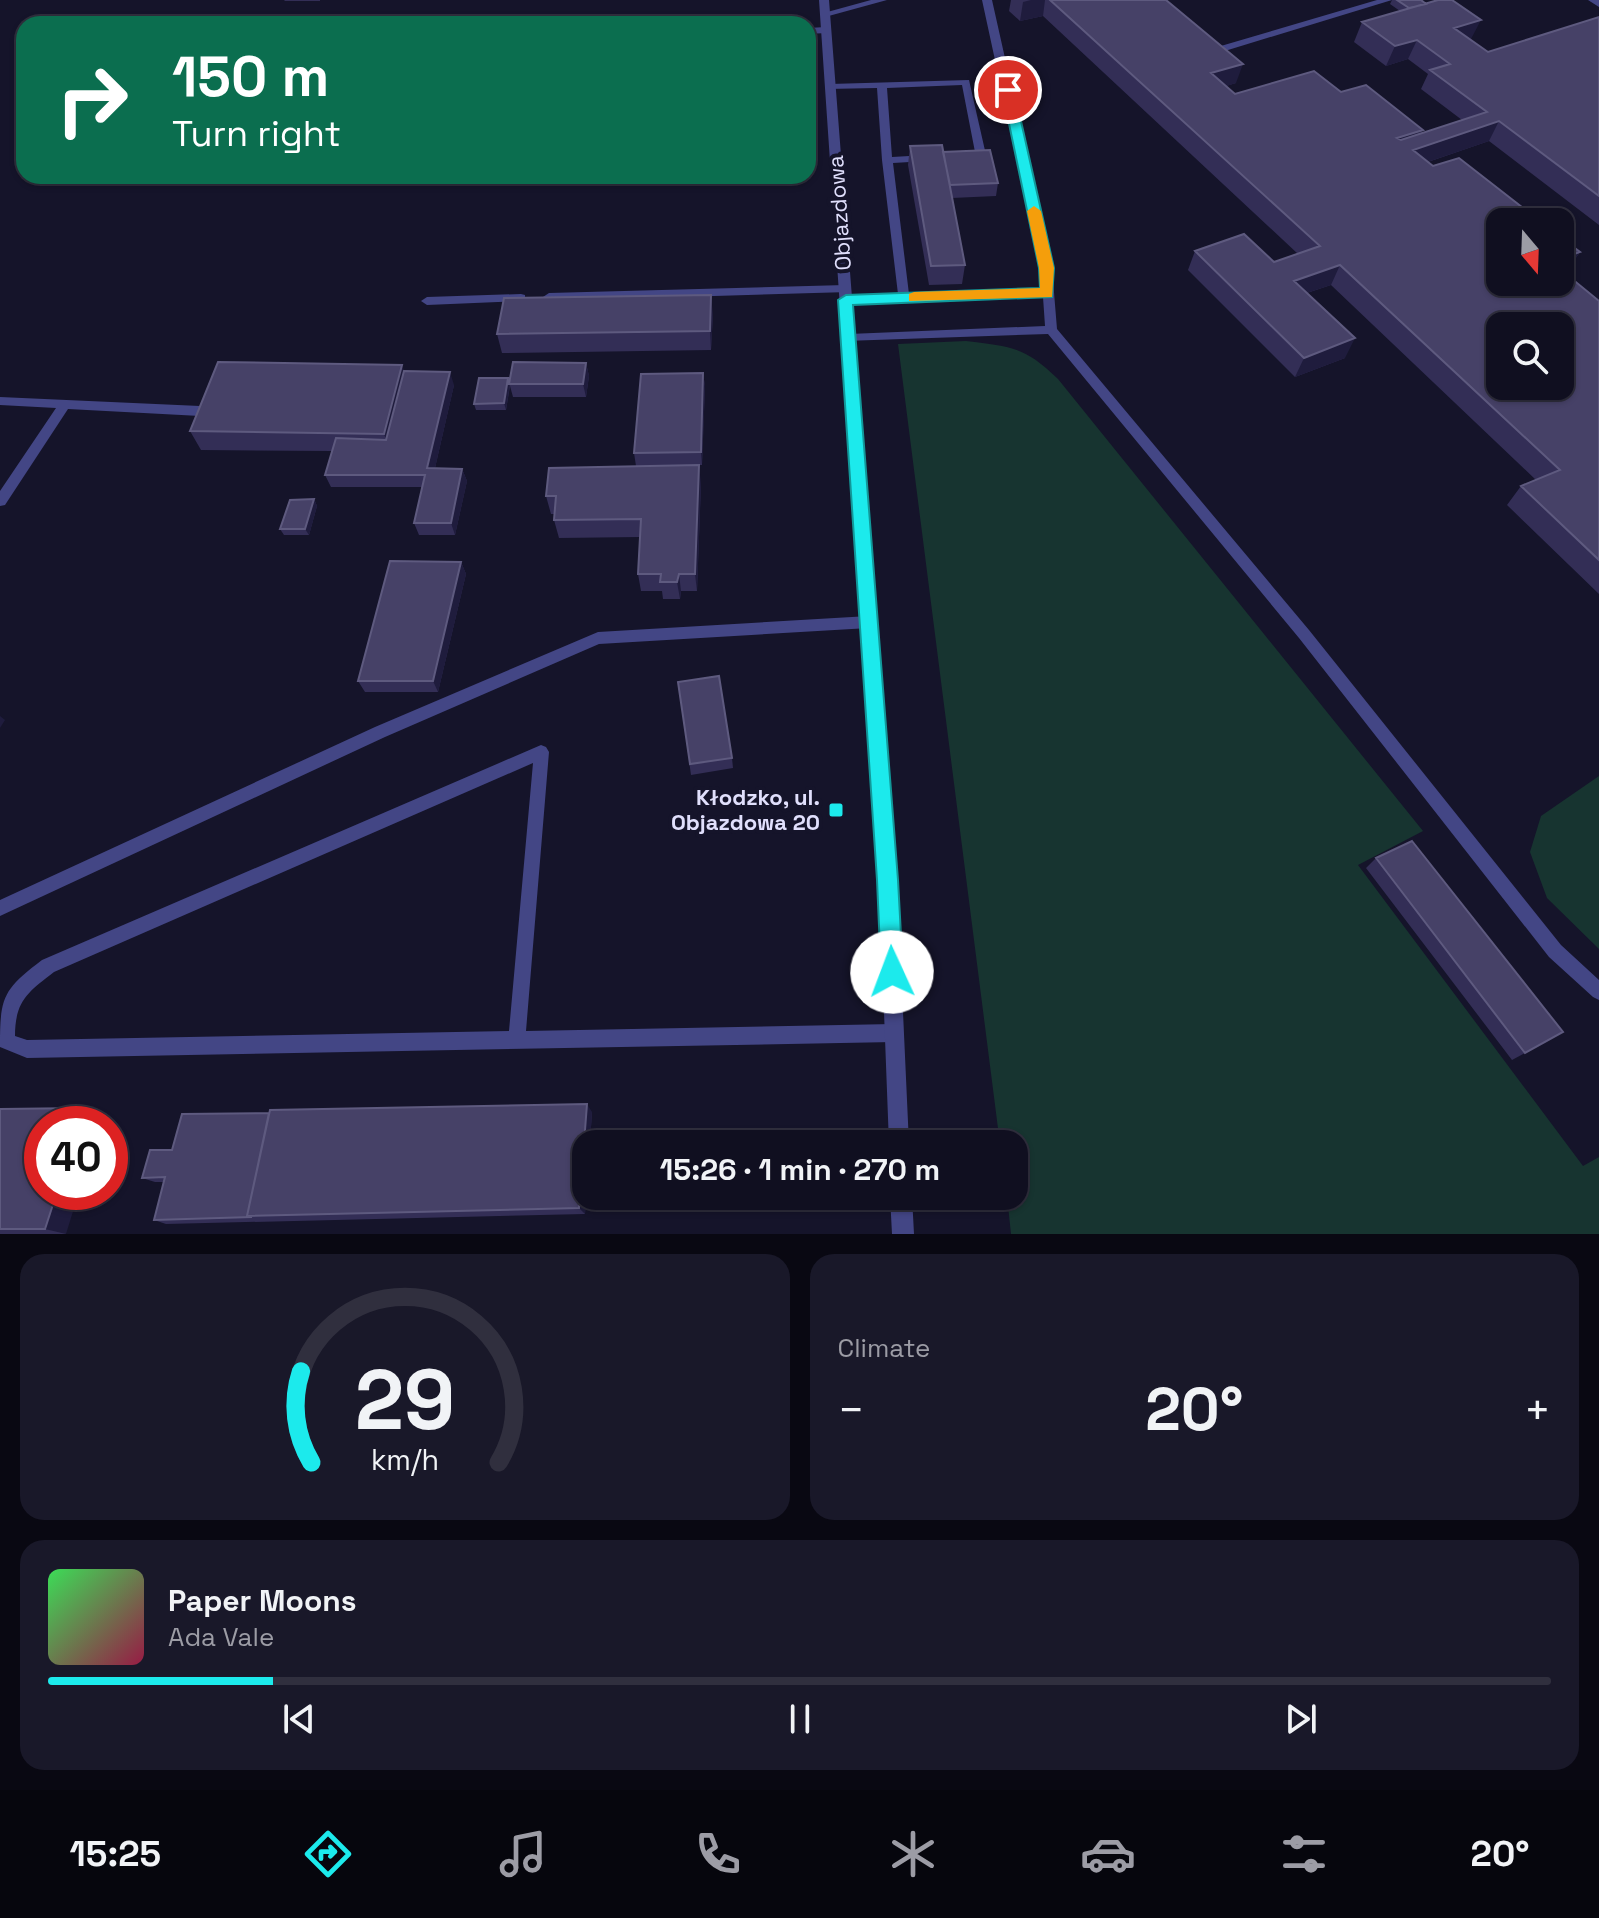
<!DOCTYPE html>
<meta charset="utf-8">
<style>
body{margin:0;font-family:"Space Grotesk",sans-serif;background:#191829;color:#f1f3f6;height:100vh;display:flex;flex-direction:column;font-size:30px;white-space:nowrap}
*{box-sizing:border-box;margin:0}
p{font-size:26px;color:#9c9ca5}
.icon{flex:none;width:44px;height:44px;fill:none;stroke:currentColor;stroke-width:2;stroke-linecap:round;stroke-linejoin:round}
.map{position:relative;height:1234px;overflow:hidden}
.details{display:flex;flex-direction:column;gap:20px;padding:20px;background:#090812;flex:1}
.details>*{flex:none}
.top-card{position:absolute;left:16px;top:16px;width:800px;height:168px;border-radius:24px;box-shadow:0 2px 6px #0004,0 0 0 2px #302f3e;background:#0b6e4f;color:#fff;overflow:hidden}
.needle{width:52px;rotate:161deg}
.controls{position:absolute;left:1486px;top:208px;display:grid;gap:16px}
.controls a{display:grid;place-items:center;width:88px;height:88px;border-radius:16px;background:#100f20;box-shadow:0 2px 6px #0004,0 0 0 2px #302f3e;font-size:40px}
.speed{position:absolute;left:24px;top:1106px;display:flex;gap:16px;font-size:40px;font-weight:700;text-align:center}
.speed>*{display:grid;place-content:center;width:104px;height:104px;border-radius:50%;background:#100f20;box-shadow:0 2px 6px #0004,0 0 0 2px #302f3e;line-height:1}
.speed .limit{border:12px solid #d22;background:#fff;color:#111}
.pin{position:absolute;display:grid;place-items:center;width:68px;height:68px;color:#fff;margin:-34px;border:4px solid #fff;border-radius:50%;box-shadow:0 2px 8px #0007}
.me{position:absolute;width:88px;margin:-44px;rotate:358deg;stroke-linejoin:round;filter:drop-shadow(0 0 6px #0008)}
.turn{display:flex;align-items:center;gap:28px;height:168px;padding:0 24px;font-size:36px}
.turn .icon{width:104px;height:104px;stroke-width:2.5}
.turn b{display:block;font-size:56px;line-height:68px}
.big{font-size:60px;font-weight:700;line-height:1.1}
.details .tile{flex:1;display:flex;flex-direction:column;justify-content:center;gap:12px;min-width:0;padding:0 28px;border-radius:24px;background:#191829}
.details .dial{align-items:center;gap:0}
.dial svg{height:208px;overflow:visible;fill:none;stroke:#302f3e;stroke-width:7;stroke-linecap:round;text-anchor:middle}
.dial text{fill:#f1f3f6;stroke:none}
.song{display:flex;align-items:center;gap:24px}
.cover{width:96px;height:96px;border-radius:12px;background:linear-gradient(135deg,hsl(130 70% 55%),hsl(340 70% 35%))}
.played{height:8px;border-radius:4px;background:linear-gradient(90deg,#1ceaec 15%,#302f3e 15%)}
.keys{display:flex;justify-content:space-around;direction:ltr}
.heat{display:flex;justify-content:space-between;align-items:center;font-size:44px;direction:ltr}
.details .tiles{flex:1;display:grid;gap:20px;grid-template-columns:1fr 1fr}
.tile:last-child{grid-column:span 2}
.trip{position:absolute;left:572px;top:1130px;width:456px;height:80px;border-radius:24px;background:#100f20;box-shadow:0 2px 6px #0004,0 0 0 2px #302f3e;font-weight:700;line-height:80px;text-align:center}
.dock{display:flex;height:128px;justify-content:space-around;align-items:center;background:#06060d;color:#9c9ca5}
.dock .icon{width:56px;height:56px}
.dock .current{color:#1ceaec}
.dock b{font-size:36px;color:#f1f3f6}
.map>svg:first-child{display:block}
.green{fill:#173430}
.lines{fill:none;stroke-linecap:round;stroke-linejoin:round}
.service{fill:#434685;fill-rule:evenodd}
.tertiary{fill:#434685;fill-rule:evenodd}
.wall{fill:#332e56}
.shaded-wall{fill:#1f1c3d}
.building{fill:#464167;stroke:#5e5a7f;stroke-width:2;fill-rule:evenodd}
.route{fill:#1ceaec;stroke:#129899;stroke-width:2}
.slow{fill:#f59e0b}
.poi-dot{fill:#1ceaec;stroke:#15142a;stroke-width:3}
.labels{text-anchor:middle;stroke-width:8;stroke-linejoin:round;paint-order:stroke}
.street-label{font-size:22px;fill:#e0dffc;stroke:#15142a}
.poi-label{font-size:22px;font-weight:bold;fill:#e0dffc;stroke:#15142a;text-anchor:end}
</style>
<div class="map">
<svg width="1599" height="1234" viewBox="0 0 1599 1234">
<rect width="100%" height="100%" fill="#15142a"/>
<path class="green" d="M966,341C1012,347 1024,346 1058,379L1423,831L1358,865L1583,1166L1599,1157V1234H1011L1007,1196H1014V1144H1000L898,344Z
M1599,776V949L1547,898L1530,852L1541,816Z"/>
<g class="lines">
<path class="service" d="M871,0H887L825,17L820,14Z
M982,0H992L1052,268L1057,329L1309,630L1561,945L1599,980V1000L1593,997L1549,957L1299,638L1048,334L845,341L843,338L849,334L1045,326L1043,297L846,304L840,300L846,296L898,294L882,160L877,88L827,89V85L830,84L969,80L986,155C981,160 968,161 963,156L975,152L962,85L887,88L892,157L927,155L932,158L927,161L893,163L909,294L1042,289L1040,268Z
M1377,0H1392L1215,54H1209L1205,49L1210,46L1214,48Z
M1588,0H1599V7Z
M808,28L826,27L831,30L826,33L808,34Z
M845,285L851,289L849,292L549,301L543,297L549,293Z
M521,294L525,295V301L427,305L421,301L427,297Z
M0,397L200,406L206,411L200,416L68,409L5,505L0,506V491L56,408L0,405Z
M869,616L874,618L876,622L874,626L869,628L599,644L385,737L0,916V900L375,727L598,632Z
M541,745L546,747L549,752L526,1031L894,1024L900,1027L903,1033L900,1039L894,1042L27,1058L0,1047C0,998 2,990 42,960ZM533,763L509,1031L27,1040L15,1036C15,1001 28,992 54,972Z"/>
<path class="tertiary" d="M819,0H829L897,880L909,1144H889L879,880Z
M890,1196H912L914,1234H892Z"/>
</g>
<path class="wall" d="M284,0H320V1H285Z
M1011,0H1166L1236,83L1226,86L1235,94L1341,92L1421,134L1462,120L1421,89L1428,74L1408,59L1386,66L1354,42L1362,22L1400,11L1390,4L1392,0H1421L1471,39L1470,40L1488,52L1599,17V225L1489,141L1428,162L1433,166L1560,237L1580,252L1566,272H1564L1599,301V594L1507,505L1521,486L1536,480L1331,285L1307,293L1345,358L1295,377L1188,270L1195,251L1274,262L1298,254L1043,16L1020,21L1009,11Z
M910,146L943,152L998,183L996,196L952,198L965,265L962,284L929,285L908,165Z
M713,314L711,350L502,353L497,334Z
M586,363L589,376L586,397H513L510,386L506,410H476L474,404L508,378L509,382Z
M404,371L454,385L435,468L462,469L467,481L455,535H419L414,523L422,487H331L325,475L332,451L201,450L190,431Z
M703,373L705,386L702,465L636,466L634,453Z
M701,484L697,591H681L680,599H663L662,591H641L638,574L640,537L559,538L554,520L555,514H551L546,496Z
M314,499L317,506L309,535H284L280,529Z
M461,562L466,574L438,692H365L358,681Z
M678,682L732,758L733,768L691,775Z
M1376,858L1525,1053L1512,1060L1366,868Z
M83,1108L103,1116L100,1124H42L66,1234H0V1109Z
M592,1112L585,1214L166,1224L154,1220L164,1182H155L142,1178L172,1150Z"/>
<path class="shaded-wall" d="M1031,0H1045L1043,16L1020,21L1023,2Z
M1481,20L1471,39L1444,48L1454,28Z
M1417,40L1408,59L1386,66L1395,46Z
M1243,64L1236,83L1205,93L1211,73Z
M1499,121L1489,141L1404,170L1413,150Z
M1423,130L1413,149L1397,138Z
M1580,252L1566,272L1560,274V259Z
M1340,265L1331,285L1285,300L1294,281Z
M711,295L713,314L711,350L710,331Z
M1355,338L1345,358L1295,377L1304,358Z
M586,363L589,376L586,397L583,384Z
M402,365L409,384L391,452L384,434Z
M450,372L454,385L432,481L427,468Z
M703,373L705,386L702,465L701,452Z
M508,378L510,384L506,410L504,403Z
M699,465L701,484L697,591L695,574Z
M462,469L467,481L455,535L451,523Z
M314,499L317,506L309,535L305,529Z
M461,562L466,574L438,692L433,681Z
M679,574L681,591L680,599L677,582Z
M0,716L5,720L0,728Z
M587,1104L592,1112L590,1144H586V1196L585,1214L579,1208Z
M83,1108L103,1116L100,1124H78Z
M57,1192H79L66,1234L45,1229Z"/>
<path class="building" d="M1050,0H1166L1243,64L1211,73L1235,94L1314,71L1341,92L1366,85L1423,130L1397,138L1401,140L1487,112L1430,70L1450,64L1417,40L1395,46L1362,22L1438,0H1452L1481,20L1454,28L1488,52L1599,17V196L1499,121L1413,150L1433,166L1459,158L1541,222H1500V282H1560V269L1599,301V560L1521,486L1560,470L1340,265L1294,281L1355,338L1304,358L1195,251L1244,234L1274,262L1320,246ZM1500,326H1560V386H1500Z
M1397,0H1421L1426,4L1409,8Z
M942,145L965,265L931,266L910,146Z
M990,150L998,183L950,185L943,152Z
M1560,237L1580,252L1560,259Z
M711,295L710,331L497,334L504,298Z
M218,362L402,365L384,434L190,431Z
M513,362L586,363L583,384H509Z
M404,371L450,372L427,468L462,469L451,523H414L425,475H325L336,438L386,440Z
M703,373L701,452L634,453L641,374Z
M479,378H508L504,403L474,404Z
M699,465L695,574H679L677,582H660L661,574H638L641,519L554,520L556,496H546L549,468Z
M314,499L305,529H280L290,500Z
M390,561L461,562L433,681H358Z
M719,676L732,758L690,764L678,682Z
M1412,841L1563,1032L1525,1053L1376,858Z
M587,1104L579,1208L247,1216L270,1110Z
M83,1108L78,1124H42V1192H57L45,1229H0V1109Z
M269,1113L247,1216L252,1217L154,1220L165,1177L142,1178L150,1150H172L182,1114Z"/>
<path class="route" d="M1008,86L1014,90L1054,268L1052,297L853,305L898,880L903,972L899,980L892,983L884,980L881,972L877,880L838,300L846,295L1040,288L1039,268L1002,90Z"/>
<path class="slow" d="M1034,206L1041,211L1054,268L1052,297L909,301V294L914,292L1040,288L1039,268L1027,211Z"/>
<rect class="poi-dot" x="828" y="802" width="16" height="16" rx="4"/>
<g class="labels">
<g class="street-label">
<text transform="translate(839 213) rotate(-94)" y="8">Objazdowa</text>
</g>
<g class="poi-label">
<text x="820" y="805">Kłodzko, ul.<tspan x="820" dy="25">Objazdowa 20</tspan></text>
</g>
</g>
</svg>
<div class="controls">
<a><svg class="needle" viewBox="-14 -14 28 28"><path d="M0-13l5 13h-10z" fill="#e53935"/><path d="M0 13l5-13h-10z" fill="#9c9ca5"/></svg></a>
<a><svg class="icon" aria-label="search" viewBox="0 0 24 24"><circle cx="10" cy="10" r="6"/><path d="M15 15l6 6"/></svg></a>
</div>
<div class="speed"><div class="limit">40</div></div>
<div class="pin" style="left:1008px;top:90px;background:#d93025"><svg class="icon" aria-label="arrive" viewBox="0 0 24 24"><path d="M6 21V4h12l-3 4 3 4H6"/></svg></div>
<svg class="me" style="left:892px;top:972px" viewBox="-20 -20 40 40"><circle r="19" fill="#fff"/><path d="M0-13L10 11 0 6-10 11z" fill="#1ceaec"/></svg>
<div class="trip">15:26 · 1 min · 270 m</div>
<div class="top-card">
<div class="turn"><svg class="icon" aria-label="right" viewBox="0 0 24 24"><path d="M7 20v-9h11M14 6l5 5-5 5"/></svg><div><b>150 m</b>Turn right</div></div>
</div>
</div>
<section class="details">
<div class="tiles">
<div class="tile dial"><svg viewBox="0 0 100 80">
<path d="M14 69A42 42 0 1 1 86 69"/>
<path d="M14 69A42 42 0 0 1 10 34" stroke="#1ceaec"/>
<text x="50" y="56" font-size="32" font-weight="700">29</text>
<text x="50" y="72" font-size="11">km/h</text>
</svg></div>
<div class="tile"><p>Climate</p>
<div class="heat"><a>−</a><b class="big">20°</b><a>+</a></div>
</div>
<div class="tile">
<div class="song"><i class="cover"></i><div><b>Paper Moons</b><p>Ada Vale</p></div></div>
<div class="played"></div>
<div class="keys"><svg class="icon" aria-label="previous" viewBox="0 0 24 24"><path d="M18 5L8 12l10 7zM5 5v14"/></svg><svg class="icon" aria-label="pause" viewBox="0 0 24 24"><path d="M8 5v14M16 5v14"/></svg><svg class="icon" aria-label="next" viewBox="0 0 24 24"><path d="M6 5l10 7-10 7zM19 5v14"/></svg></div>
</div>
</div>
</section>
<nav class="dock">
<b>15:25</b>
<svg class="icon current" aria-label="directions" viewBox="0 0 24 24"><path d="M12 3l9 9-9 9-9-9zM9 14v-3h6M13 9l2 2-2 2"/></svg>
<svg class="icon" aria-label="music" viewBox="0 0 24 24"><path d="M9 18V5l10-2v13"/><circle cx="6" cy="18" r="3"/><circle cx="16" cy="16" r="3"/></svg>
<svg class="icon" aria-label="phone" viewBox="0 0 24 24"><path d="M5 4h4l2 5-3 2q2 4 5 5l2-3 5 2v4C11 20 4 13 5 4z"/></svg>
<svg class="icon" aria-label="climate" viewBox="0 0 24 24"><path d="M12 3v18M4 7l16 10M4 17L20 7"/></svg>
<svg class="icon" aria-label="car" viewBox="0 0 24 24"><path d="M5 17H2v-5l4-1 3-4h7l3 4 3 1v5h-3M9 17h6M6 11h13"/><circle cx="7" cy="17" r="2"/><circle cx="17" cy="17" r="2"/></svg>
<svg class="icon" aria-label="filters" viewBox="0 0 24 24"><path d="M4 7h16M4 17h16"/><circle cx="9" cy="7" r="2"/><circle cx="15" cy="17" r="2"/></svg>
<b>20°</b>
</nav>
